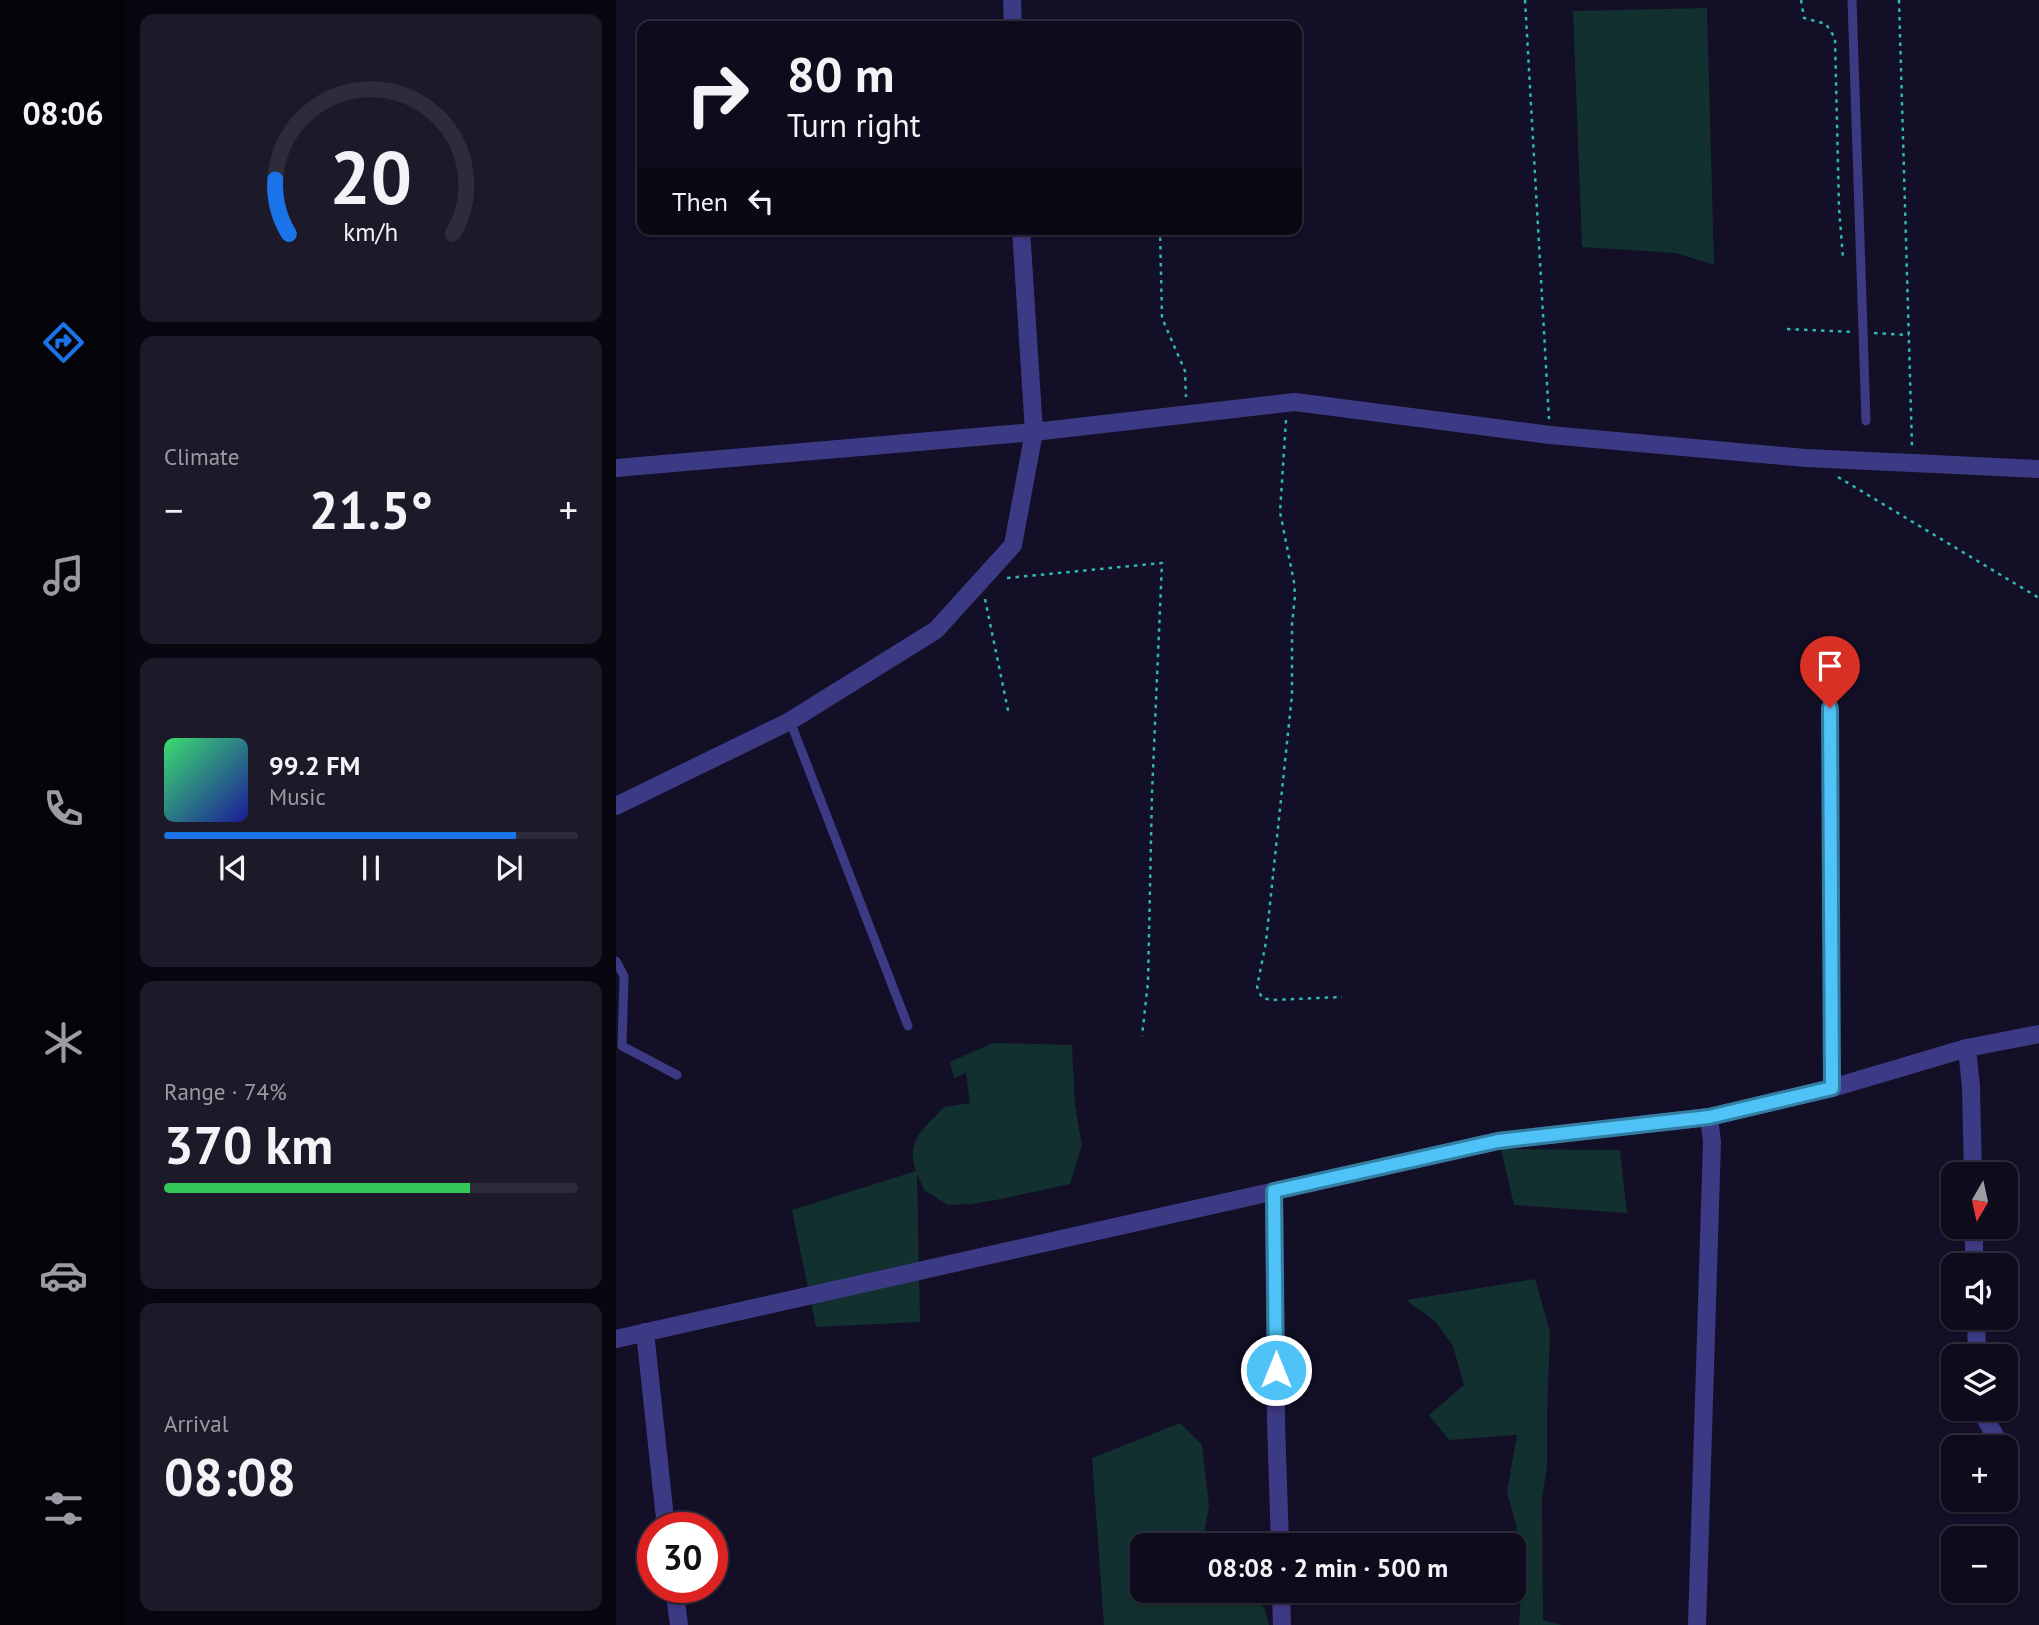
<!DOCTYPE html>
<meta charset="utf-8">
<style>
body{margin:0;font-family:"PT Sans",sans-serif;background:#1c1929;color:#f1f3f6;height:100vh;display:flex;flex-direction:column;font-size:26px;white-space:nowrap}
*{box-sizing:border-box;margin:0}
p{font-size:23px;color:#9b9ba3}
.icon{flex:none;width:38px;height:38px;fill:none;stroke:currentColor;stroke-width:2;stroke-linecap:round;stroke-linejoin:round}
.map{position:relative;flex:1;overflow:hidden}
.sheet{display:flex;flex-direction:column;gap:14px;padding:14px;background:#08060f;width:490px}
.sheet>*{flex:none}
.guide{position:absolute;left:21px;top:21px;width:665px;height:214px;border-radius:14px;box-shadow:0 2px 5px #0004,0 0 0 2px #2e2b3b;background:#0e0b1c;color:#f1f3f6;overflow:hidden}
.needle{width:46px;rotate:189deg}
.buttons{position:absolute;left:1325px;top:1162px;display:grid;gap:14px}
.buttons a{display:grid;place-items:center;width:77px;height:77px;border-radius:14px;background:#0e0b1c;box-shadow:0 2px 5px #0004,0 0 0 2px #2e2b3b;font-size:35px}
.speed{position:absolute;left:21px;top:1512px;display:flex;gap:14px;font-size:35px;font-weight:700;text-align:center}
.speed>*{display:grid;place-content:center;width:91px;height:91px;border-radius:50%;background:#0e0b1c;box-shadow:0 2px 5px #0004,0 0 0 2px #2e2b3b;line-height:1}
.speed .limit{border:10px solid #d22;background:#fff;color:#111}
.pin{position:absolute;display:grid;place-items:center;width:60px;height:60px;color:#fff;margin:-72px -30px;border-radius:50% 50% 50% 0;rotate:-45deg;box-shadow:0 0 7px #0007}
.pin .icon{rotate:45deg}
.me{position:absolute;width:77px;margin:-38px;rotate:0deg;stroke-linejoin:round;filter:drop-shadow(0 0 5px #0008)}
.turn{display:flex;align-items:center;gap:24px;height:147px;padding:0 35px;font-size:32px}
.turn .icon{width:91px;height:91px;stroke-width:2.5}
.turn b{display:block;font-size:49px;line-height:60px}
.then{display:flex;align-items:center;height:66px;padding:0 35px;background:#0003;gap:14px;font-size:26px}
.big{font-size:52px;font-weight:800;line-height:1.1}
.sheet .widget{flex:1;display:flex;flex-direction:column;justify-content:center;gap:10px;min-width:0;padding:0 24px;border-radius:14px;background:#1c1929}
.sheet .dial{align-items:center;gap:0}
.dial svg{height:182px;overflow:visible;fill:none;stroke:#2e2b3b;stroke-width:7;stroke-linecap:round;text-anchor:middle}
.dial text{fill:#f1f3f6;stroke:none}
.song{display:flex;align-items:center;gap:21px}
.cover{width:84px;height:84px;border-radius:10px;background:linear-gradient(135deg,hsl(140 70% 55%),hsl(240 70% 35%))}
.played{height:7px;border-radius:4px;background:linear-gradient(90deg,#1a73e8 85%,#2e2b3b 85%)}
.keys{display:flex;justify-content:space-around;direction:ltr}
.heat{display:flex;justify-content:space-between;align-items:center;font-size:38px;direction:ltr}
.charge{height:10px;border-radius:5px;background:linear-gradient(90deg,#34c759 74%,#2e2b3b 0)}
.trip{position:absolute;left:514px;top:1533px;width:396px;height:70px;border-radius:14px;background:#0e0b1c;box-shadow:0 2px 5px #0004,0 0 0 2px #2e2b3b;font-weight:800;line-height:70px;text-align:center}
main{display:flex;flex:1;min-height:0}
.tabs{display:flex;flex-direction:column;width:126px;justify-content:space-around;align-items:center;background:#06040b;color:#9b9ba3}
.tabs .icon{width:49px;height:49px}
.tabs .on{color:#1a73e8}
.tabs b{font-size:32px;color:#f1f3f6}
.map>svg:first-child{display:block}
.green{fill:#12302f}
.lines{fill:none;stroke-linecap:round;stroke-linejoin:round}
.path{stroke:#2fb8b0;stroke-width:2.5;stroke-dasharray:3.5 5;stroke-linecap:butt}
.service{stroke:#3d3a85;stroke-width:9}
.minor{stroke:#3d3a85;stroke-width:18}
.tertiary{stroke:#3d3a85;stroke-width:18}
.route-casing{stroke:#337fa1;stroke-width:18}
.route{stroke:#4fc3f7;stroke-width:12}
</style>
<main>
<nav class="tabs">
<b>08:06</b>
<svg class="icon on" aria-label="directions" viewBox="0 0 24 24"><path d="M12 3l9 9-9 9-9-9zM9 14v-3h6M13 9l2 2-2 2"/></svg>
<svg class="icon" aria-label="music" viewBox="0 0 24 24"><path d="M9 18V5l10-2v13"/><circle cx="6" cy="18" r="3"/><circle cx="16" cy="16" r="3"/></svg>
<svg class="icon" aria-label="phone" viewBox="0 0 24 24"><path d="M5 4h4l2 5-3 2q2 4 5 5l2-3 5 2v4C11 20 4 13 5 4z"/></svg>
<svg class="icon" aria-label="climate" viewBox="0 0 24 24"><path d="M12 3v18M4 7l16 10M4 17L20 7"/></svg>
<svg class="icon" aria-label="car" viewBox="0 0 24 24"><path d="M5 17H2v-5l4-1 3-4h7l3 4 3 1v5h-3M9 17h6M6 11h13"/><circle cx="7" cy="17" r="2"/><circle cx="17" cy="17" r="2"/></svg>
<svg class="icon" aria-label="filters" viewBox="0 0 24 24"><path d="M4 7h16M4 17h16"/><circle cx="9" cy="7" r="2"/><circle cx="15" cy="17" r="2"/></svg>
</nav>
<section class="sheet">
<div class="widget dial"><svg viewBox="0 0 100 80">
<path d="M14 69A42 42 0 1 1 86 69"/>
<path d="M14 69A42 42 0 0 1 8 45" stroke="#1a73e8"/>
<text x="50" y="56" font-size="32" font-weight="700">20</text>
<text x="50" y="72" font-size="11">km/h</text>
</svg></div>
<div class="widget"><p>Climate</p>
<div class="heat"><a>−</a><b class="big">21.5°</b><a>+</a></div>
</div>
<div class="widget">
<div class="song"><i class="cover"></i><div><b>99.2 FM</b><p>Music</p></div></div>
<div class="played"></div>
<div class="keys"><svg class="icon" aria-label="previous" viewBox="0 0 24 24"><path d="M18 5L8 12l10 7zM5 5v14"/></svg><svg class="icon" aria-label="pause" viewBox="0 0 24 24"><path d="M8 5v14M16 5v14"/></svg><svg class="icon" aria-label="next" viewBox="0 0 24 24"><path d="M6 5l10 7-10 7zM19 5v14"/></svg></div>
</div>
<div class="widget"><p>Range · 74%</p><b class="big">370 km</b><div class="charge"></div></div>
<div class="widget"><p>Arrival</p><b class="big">08:08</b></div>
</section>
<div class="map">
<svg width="1423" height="1625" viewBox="0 0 1423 1625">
<rect width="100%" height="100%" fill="#130f26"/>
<path class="green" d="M1091,8L1098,265L1060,253L966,247L957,11Z
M377,1043L456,1045L459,1106L466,1145L454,1184L385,1199L355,1204L332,1205L308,1190L301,1174L304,1322L200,1327L176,1210L300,1171C289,1140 309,1128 328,1107L354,1103L350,1073L338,1078L334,1062Z
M885,1149L1004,1150L1011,1213L898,1205Z
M919,1279L934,1332L931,1415V1465L926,1500L927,1620L946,1625H903L905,1591L900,1524L891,1492L901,1435L833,1440L813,1415L848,1385L837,1346L820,1322L790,1300Z
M564,1423L586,1445L593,1506L586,1545H527V1591H579L577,1605L629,1591L648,1607L653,1625H488L476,1458Z"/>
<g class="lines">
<path class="path" d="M909,0L933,419
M1185,0L1188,18L1210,24L1219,38L1223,208L1227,258
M1283,0L1296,446
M544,229L546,318L569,371L570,397
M1171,329L1237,332
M1258,333L1293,335
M670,420L664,512L678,582L679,596L676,624V695L650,942L641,987L646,998L656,1000L726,997
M1222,477L1423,598
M391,578L546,563L536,793L532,982L526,1036
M369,599L393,715"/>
<path class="service" d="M1236,0L1250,421
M1214,708L1216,1088
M174,721L292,1026
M0,961L8,976L6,1046L61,1075"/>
<path class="minor" d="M396,0L397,26
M0,806L174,721L320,630L397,545L418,432L405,229
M1351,1048L1355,1087L1357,1174
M658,1191L660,1422L664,1545
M1358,1227V1265
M1360,1318L1361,1356
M29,1332L50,1528
M1364,1409L1382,1441L1389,1447
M58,1587L63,1625
M665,1591L666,1625
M1081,1625L1096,1142L1093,1117"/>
<path class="tertiary" d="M0,468L418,432L679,402L934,435L1190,458L1423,469
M0,1339L882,1141L1093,1117L1216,1088L1351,1048L1423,1034"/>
</g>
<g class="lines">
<defs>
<path id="route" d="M660,1370L658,1191L882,1141L1093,1117L1216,1088L1214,708"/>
</defs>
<use href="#route" class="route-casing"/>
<use href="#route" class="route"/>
</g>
</svg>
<div class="buttons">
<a><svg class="needle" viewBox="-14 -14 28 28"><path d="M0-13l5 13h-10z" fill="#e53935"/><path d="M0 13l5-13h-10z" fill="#9b9ba3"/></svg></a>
<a><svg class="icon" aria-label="sound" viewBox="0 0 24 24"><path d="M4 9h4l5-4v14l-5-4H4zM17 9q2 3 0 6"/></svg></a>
<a><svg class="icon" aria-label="layers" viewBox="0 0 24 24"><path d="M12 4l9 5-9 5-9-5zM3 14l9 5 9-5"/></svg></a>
<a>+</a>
<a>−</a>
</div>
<div class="speed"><div class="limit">30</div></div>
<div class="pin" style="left:1214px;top:708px;background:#d93025"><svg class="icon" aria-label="arrive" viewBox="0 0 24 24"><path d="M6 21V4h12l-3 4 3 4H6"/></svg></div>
<svg class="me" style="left:660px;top:1370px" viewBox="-20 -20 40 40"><circle r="17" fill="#4fc3f7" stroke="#fff" stroke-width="3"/><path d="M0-11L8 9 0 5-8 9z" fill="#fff"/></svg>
<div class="trip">08:08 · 2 min · 500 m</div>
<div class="guide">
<div class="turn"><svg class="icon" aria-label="right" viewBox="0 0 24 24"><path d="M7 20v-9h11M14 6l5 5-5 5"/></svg><div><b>80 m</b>Turn right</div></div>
<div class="then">Then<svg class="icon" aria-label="left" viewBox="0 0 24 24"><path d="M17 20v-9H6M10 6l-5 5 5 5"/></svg></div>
</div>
</div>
</main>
